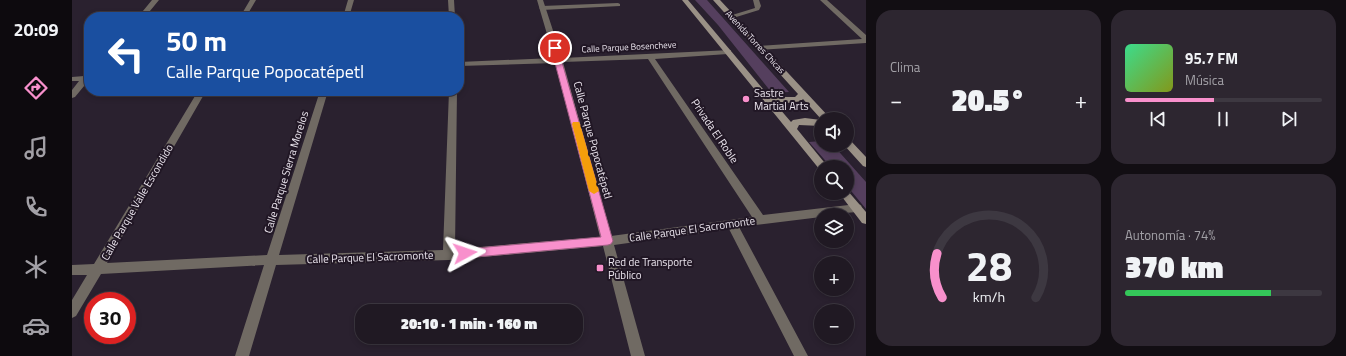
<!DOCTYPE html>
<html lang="es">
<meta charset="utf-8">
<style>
body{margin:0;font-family:"Titillium Web",sans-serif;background:#2d2630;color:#f1f3f6;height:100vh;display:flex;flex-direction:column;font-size:15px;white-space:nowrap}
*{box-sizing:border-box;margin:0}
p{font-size:13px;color:#a2a0a6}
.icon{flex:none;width:22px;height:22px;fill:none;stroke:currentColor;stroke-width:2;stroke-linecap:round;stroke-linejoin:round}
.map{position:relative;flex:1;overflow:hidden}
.sheet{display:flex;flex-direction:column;gap:10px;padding:10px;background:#120e13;width:480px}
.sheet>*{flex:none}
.guide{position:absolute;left:12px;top:12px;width:380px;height:84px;border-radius:16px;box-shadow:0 2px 6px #0003,0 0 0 1px #3d3841;background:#1a4fa0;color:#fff;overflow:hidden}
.buttons{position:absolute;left:742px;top:112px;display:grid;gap:8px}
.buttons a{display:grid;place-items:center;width:40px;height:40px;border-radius:50%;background:#201923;box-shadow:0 2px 6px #0003,0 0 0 1px #3d3841;font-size:20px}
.speed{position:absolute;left:12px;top:292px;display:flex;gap:8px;font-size:20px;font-weight:700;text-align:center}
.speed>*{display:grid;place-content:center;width:52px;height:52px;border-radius:50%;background:#201923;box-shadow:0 2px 6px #0003,0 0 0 1px #3d3841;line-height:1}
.speed .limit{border:6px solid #d22;background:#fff;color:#111}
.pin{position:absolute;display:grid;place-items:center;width:34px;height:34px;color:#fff;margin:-17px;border:2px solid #fff;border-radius:50%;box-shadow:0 1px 4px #0007}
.me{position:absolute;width:44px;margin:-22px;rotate:85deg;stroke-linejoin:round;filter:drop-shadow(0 0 3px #0008)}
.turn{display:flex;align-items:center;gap:14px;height:84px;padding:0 16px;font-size:18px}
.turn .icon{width:52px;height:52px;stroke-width:2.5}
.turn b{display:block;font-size:28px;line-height:34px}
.big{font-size:30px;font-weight:800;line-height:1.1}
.sheet .tile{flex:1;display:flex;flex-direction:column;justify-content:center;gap:6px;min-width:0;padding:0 14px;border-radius:16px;background:#2d2630}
.sheet .dial{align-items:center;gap:0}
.dial svg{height:104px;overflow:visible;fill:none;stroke:#3d3841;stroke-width:7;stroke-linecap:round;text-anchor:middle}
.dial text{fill:#f1f3f6;stroke:none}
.song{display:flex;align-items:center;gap:12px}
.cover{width:48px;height:48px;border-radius:6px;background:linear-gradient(135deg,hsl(150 70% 55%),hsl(70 70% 35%))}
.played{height:4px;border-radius:2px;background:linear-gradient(90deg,#f890cc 45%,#3d3841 45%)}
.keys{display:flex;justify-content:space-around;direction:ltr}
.heat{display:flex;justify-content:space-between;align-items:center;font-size:22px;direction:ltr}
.charge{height:6px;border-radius:3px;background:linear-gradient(90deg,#34c759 74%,#3d3841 0)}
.sheet .tiles{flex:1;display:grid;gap:10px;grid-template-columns:repeat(2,1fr)}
.trip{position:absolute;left:283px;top:304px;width:228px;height:40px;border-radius:16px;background:#201923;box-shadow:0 2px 6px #0003,0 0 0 1px #3d3841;font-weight:800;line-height:40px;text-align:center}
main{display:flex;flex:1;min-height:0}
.dock{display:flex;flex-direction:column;width:72px;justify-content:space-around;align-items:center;background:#0d0a0e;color:#a2a0a6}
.dock .icon{width:28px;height:28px}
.dock .on{color:#f890cc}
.dock b{font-size:18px;color:#f1f3f6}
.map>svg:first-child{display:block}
.green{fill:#553f5e}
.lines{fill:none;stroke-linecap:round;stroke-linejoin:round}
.service{fill:#706a63;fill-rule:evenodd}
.minor{fill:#706a63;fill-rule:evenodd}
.secondary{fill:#9a9186;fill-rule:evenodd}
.route{fill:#f890cc;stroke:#a15e85}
.slow{fill:#f59e0b}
.poi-dot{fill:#f890cc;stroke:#211725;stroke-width:1.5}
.labels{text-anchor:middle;stroke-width:4;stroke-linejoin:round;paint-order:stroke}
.far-street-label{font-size:9px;fill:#ebe5ee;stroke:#211725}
.poi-label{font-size:11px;fill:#ebe5ee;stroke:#211725;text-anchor:start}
.street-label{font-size:11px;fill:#ebe5ee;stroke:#211725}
</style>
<main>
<nav class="dock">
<b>20:09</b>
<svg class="icon on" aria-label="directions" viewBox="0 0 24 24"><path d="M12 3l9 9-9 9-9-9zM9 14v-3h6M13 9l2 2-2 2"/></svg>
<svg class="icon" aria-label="music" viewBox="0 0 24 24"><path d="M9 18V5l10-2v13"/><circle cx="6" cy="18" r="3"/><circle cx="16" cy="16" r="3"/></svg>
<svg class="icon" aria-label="phone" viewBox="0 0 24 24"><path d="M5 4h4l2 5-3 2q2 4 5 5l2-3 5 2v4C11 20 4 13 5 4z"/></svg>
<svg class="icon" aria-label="climate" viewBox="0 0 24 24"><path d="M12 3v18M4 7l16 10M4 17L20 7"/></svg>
<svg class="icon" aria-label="car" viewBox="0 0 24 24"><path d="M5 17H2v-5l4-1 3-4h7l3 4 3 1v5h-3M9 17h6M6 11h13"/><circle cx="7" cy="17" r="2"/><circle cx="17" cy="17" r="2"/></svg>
</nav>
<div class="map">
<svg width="794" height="356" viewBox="0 0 794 356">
<rect width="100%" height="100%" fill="#2a212f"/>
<path class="green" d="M623,0H635L717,92L700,93L646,25Z
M749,141V145H761L794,182V209L775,186V167H759L737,142Z"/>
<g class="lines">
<path class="service" d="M681,0H687L689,6L687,10L661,18H657V16L683,8Z
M546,3L548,4V6L470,10L467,8L470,6Z"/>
<path class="minor" d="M80,0H87L73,17H66Z
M178,0H184L174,17H168Z
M276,0H282L277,17H271Z
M376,0H382L383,17H377Z
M465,0H471L490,58L659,50V54H656L583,59L691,215L785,204L789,205L790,208L789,211L785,212L749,215V217L667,227L736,356H722L657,229L542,245L573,356H559L531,246L377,260L204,265L177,356H163L192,265L29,274L4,316L0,318V300L15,275H0V265L22,264L126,91H134L35,263L195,255L248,91H256L207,255L371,250L377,91H385L383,249L528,237L484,63L387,66V62L482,58ZM576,59L680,217L539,236L491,62Z
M748,0H755L794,35V43L685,50L684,48L688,46L790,39Z
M14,73H17V80L3,97L0,98V90L7,81H0V77L12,76Z"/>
<path class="secondary" d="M610,0H616L696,95L714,97H723L726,94L641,0H648L757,117L758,119H749L731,99L729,101L718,103L701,101L719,122L721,120L733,118L749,120V126L727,125L725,129L756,167H749V170H748Z
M775,139L778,140L794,157V167L791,166L772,145H775Z
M775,190L794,212V224L790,223L767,193H775Z"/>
</g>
<path class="route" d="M480,46L486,48L541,241L539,244L536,245L393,258L389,257L388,253L389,250L393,249L529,237L479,48Z"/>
<path class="slow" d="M501,122H507L508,124L527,191L522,194L517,191L500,124Z"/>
<g class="poi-dot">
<circle cx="674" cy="99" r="4"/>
<rect x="524" y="264" width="8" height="8" rx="2"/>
</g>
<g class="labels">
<g class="far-street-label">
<text transform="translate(683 42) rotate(47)" y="3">Avenida Torres Chicas</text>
<text transform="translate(557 47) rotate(-3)" y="3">Calle Parque Bosencheve</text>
</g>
<g class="poi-label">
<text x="682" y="97">Sastre<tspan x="682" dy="13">Martial Arts</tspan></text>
<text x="536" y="266">Red de Transporte<tspan x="536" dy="13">Público</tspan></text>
</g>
<g class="street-label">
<text transform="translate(643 131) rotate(56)" y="4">Privada El Roble</text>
<text transform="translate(521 140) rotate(75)" y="4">Calle Parque Popocatépetl</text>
<text transform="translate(214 172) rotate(-73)" y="4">Calle Parque Sierra Morelos</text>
<text transform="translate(65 202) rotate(-60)" y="4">Calle Parque Valle Escondido</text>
<text transform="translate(620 229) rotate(-8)" y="4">Calle Parque El Sacromonte</text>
<text transform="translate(298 257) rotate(-2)" y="4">Calle Parque El Sacromonte</text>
</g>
</g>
</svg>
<div class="buttons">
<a><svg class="icon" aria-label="sound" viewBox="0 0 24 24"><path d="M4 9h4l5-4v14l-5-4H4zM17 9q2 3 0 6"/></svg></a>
<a><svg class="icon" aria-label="search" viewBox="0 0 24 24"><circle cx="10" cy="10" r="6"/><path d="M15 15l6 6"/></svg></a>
<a><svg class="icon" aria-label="layers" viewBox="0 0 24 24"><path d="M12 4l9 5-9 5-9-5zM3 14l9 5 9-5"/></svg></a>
<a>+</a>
<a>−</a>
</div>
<div class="speed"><div class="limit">30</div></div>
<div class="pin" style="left:483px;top:48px;background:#d93025"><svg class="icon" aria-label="arrive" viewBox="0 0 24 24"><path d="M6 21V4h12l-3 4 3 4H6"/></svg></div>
<svg class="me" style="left:393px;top:253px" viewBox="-20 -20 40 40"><path d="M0-17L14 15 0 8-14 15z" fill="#f890cc" stroke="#fff" stroke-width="4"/></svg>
<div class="trip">20:10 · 1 min · 160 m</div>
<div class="guide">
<div class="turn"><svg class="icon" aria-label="left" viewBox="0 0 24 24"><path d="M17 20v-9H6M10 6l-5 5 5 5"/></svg><div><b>50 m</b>Calle Parque Popocatépetl</div></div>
</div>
</div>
<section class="sheet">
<div class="tiles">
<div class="tile"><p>Clima</p>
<div class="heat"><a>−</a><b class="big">20.5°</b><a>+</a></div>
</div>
<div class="tile">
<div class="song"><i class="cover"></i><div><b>95.7 FM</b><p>Música</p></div></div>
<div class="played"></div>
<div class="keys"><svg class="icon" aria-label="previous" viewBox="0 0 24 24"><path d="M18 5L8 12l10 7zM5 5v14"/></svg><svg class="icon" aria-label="pause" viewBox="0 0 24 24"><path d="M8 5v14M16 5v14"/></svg><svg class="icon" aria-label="next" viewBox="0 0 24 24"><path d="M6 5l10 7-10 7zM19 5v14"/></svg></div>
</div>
<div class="tile dial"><svg viewBox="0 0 100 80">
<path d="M14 69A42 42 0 1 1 86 69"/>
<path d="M14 69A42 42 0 0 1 10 35" stroke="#f890cc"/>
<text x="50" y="56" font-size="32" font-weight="700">28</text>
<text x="50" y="72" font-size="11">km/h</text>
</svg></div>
<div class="tile"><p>Autonomía · 74%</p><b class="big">370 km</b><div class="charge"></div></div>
</div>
</section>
</main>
